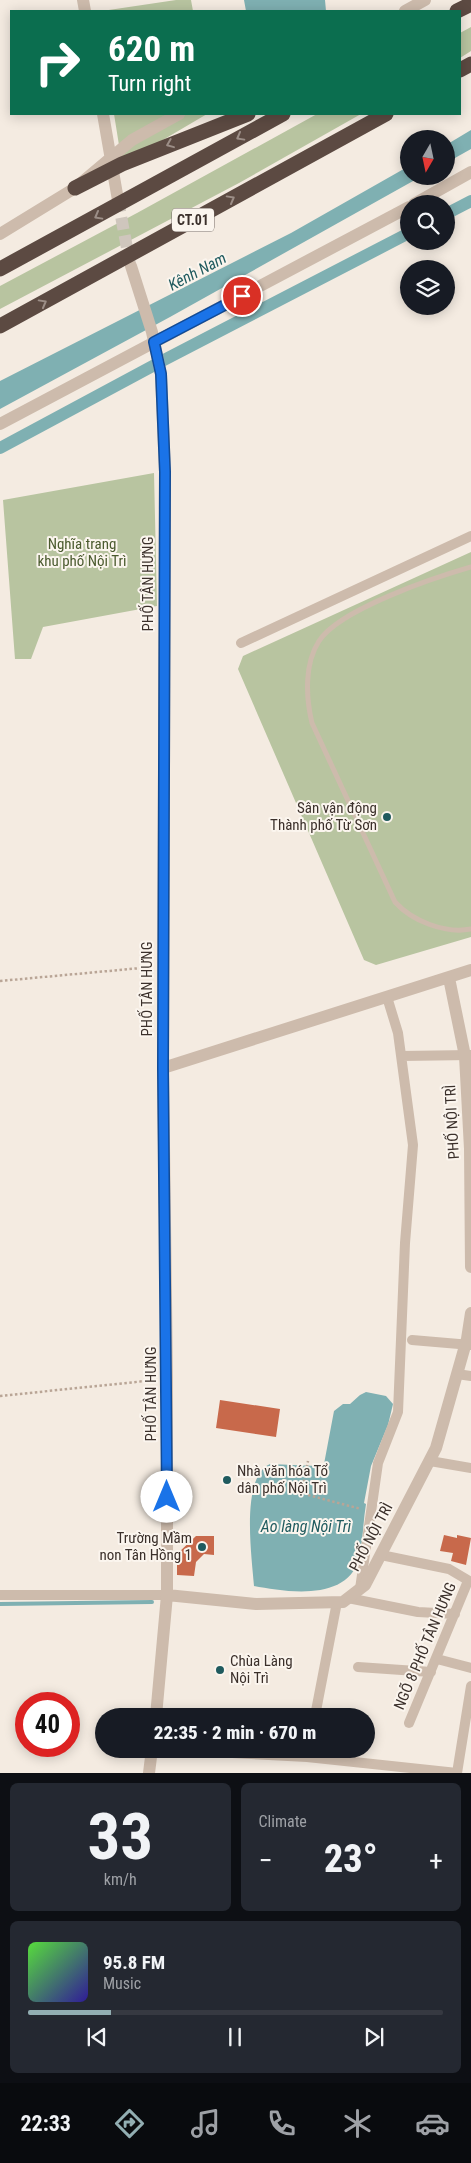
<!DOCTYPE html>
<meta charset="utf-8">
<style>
body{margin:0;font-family:"Roboto Condensed",sans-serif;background:#242831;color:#f1f3f6;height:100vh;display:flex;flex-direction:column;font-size:19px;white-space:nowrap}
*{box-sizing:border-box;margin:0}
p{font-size:16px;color:#9ea1a6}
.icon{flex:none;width:28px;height:28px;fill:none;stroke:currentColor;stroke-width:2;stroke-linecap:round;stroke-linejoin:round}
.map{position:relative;height:1773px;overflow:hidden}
.side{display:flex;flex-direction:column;gap:10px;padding:10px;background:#0d0f14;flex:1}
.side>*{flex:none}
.hud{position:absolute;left:10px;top:10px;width:451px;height:105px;border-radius:0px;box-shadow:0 2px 12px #0003;background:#0b6e4f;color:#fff;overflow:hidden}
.needle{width:32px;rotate:189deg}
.controls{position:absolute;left:400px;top:130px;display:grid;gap:10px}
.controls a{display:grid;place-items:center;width:55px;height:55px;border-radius:50%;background:#171b24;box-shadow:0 2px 12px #0003;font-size:25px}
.speed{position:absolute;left:15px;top:1692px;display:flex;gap:10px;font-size:25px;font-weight:700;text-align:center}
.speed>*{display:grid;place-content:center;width:65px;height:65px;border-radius:50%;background:#171b24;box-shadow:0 2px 12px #0003;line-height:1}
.speed .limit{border:8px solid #d22;background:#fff;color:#111}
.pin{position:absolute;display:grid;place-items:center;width:42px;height:42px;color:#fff;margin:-21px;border:2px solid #fff;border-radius:50%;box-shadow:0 1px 5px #0007}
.me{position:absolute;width:55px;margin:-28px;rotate:0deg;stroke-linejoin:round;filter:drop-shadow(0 0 4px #0008)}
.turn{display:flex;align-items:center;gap:18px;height:105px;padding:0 15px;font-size:22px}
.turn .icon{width:65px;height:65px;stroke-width:2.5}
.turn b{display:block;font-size:35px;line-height:42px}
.big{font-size:38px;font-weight:800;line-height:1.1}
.side .widget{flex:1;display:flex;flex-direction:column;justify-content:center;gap:8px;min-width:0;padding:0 18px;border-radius:8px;background:#242831}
.side .dial{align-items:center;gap:0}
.dial b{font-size:65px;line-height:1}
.song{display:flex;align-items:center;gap:15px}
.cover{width:60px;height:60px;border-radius:8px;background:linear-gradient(135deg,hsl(110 70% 55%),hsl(250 70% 35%))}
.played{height:5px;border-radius:2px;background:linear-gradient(90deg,#92aeb2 20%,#363941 20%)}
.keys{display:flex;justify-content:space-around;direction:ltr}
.heat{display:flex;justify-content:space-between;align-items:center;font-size:28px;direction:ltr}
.side .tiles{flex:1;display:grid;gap:10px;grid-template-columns:1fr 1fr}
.widget:last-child{grid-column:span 2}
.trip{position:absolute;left:95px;top:1708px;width:280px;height:50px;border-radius:25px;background:#171b24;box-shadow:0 2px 12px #0003;font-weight:800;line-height:50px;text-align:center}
.tab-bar{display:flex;height:80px;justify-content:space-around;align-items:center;background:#090b0e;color:#9ea1a6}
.tab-bar .icon{width:35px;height:35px}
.tab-bar .selected{color:#92aeb2}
.tab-bar b{font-size:22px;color:#f1f3f6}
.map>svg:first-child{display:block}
.green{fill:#b8c4a0}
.water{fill:#7fb0b2}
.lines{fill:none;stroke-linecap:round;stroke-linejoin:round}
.stream{stroke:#7fb0b2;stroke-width:4}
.canal{stroke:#7fb0b2;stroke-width:12}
.building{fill:#c8694b}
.tertiary-tunnel{stroke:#cfc6bd;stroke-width:12;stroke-dasharray:12 6;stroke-linecap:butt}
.path{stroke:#b9a596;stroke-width:2.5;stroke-dasharray:2.5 2.5;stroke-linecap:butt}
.service{stroke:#cdbbac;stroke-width:5}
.minor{stroke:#cdbbac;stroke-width:10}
.tertiary{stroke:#cdbbac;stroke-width:12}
.motorway{stroke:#5c4a42;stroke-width:15}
.oneway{stroke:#9c8e87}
.route-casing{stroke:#114b97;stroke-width:12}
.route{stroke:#1a73e8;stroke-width:9}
.poi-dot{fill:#1f5a5e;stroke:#fbf5ee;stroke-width:2}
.labels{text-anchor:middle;stroke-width:4;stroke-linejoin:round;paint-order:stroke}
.shield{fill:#fbf5ee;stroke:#756b66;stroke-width:1}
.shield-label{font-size:14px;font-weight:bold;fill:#3b302b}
.park-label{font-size:15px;fill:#4a5a2e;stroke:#fbf5ee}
.street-label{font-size:15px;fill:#3b302b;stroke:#fbf5ee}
.poi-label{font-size:15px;fill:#3b302b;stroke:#fbf5ee;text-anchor:end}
.water-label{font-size:16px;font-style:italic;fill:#1f5a5e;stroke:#fbf5ee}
</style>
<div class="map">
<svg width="471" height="1773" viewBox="0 0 471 1773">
<rect width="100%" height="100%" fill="#f4ebe1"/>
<path class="green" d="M176,0H191L193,11H102Z
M471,27V51L460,58V33Z
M114,114H207L122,164Z
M317,114H361L239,183L0,309V286L137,213Z
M154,473L157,606L43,627L31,659H15L3,500Z
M471,552V937L376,965L364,960L238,669L243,656Z"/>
<path class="water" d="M244,0H325L326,11H246Z
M471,130V149L446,163V145Z
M409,166V176H422L170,317L0,409V381L291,233Z
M366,1392L386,1396L393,1404L388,1425L371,1466L364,1503L366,1504C363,1522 363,1541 359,1558C348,1602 286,1592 254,1586C252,1558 240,1477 270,1464L317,1466L324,1464L334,1411L343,1404H350L360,1395Z"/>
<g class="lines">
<path class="stream" d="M0,1604L152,1602"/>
<path class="canal" d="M446,214L471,201
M0,448L162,361L409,233"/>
</g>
<path class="building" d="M220,1400L280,1409L276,1437L216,1428Z
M444,1535L457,1538V1535L471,1538L466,1565L451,1561L453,1553L440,1551Z
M196,1536H214V1555L204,1554L196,1562L194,1576L177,1575V1554Z"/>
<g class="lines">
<path class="tertiary-tunnel" d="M118,200L130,264"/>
<path class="path" d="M0,981L152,967
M0,1396L155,1380
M303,1487L308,1461
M308,1495L361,1509"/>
<path class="service" d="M471,567C433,578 340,609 319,641C304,664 306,698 312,723L395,902C412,921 445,934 471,929"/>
<path class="minor" d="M241,643L471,536
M401,1056L471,1055
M412,1340L471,1345
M457,1374L471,1376
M430,1461L471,1468
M381,1555L449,1569L471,1582
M360,1589L378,1463L398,1412L405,1243L413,1145L398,1033L387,997
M0,1595H167
M348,1598L418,1612L455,1614
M437,1659L471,1668
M358,1667L431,1672
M315,1716L337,1602
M409,1723L468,1581
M156,1749L307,1757L457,1773L471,1686"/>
<path class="tertiary" d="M83,0L85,11
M405,11L425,0
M103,114L118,200
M414,204L471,172
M0,234L75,188L132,140L179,114
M131,266L152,332L161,374L165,472L163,1068L167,1378V1595L156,1716
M0,424L409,207
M449,978L465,1056L470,1149L471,1267
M163,1068L471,970
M167,1595L256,1604L343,1602L365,1585L436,1448L467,1339L471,1313
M149,1773L152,1749"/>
<path class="motorway" d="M457,11L471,4
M460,70L471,64
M75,188L122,164L248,114
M0,269L283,114
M0,326L386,114"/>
</g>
<defs><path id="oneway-chevron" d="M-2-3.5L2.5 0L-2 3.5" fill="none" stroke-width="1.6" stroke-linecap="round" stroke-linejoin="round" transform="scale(1.25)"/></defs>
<g class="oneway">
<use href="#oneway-chevron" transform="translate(240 137) rotate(151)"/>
<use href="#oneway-chevron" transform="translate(170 144) rotate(158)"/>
<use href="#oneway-chevron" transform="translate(231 199) rotate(-29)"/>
<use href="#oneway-chevron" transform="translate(98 216) rotate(151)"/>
<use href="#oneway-chevron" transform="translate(43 303) rotate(-29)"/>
</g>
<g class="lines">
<defs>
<path id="route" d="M167,1497L163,1068L165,472L161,374L154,342L242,296"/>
</defs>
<use href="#route" class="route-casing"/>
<use href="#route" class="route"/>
</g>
<g class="poi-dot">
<circle cx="387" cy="817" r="5"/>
<circle cx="227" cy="1480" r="5"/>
<circle cx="202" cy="1547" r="5"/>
<circle cx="220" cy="1670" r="5"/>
</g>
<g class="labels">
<rect class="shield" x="172" y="208.5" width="42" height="23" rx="4"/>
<g class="shield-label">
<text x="193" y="225">CT.01</text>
</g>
<g class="park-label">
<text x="82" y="549">Nghĩa trang<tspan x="82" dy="17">khu phố Nội Trì</tspan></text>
</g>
<g class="street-label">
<text transform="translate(148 584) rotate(-90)" y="5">PHỐ TÂN HƯNG</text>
<text transform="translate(147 989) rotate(-90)" y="5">PHỐ TÂN HƯNG</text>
<text transform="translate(452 1122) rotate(-93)" y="5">PHỐ NỘI TRÌ</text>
<text transform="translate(151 1394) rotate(-90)" y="5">PHỐ TÂN HƯNG</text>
<text transform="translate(371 1537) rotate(-62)" y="5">PHỐ NỘI TRÌ</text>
<text transform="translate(425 1646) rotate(-67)" y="5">NGÕ 8 PHỐ TÂN HƯNG</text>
</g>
<g class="poi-label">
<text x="377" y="813">Sân vận động<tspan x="377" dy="17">Thành phố Từ Sơn</tspan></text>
<text x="237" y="1476" text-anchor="start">Nhà văn hóa Tổ<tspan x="237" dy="17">dân phố Nội Trì</tspan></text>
<text x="192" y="1543">Trường Mầm<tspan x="192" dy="17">non Tân Hồng 1</tspan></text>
<text x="230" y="1666" text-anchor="start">Chùa Làng<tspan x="230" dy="17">Nội Trì</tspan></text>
</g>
<g class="water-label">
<text transform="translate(197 271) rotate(-28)" y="6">Kênh Nam</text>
<text x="306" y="1532">Ao làng Nội Trì</text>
</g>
</g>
</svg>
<div class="controls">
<a><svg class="needle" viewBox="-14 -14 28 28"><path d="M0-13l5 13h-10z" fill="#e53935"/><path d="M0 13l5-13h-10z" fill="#9ea1a6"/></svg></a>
<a><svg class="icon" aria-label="search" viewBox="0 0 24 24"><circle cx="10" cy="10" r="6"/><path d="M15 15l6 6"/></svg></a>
<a><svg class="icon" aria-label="layers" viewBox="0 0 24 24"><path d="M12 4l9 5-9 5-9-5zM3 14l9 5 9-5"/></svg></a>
</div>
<div class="speed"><div class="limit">40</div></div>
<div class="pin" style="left:242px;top:296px;background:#d93025"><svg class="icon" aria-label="arrive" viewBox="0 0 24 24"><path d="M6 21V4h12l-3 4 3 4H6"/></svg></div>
<svg class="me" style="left:167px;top:1497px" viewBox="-20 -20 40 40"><circle r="19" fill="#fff"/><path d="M0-13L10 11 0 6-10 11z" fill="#1a73e8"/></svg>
<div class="trip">22:35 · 2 min · 670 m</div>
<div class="hud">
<div class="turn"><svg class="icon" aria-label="right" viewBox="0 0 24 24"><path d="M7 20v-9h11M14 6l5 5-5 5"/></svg><div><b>620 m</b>Turn right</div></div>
</div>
</div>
<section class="side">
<div class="tiles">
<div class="widget dial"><b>33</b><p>km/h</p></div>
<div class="widget"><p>Climate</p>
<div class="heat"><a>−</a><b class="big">23°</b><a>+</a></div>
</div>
<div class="widget">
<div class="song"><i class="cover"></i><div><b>95.8 FM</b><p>Music</p></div></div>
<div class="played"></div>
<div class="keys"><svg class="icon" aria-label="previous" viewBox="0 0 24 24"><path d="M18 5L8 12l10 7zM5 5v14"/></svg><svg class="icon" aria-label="pause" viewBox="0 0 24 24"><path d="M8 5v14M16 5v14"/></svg><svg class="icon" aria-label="next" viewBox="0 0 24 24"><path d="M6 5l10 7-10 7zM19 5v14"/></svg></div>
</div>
</div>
</section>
<nav class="tab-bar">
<b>22:33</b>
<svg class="icon selected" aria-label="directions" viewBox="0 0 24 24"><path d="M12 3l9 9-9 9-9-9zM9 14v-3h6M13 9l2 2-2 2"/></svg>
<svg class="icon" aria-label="music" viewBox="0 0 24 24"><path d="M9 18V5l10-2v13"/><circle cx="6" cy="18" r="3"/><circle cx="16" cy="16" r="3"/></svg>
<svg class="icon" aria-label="phone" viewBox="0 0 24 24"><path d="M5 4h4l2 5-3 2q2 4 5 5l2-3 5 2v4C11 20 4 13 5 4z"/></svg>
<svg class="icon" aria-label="climate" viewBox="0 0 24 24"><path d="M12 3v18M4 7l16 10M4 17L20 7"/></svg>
<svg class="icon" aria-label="car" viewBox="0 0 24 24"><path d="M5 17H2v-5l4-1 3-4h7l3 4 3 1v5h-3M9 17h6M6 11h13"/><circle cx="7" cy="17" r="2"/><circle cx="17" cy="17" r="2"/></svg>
</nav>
